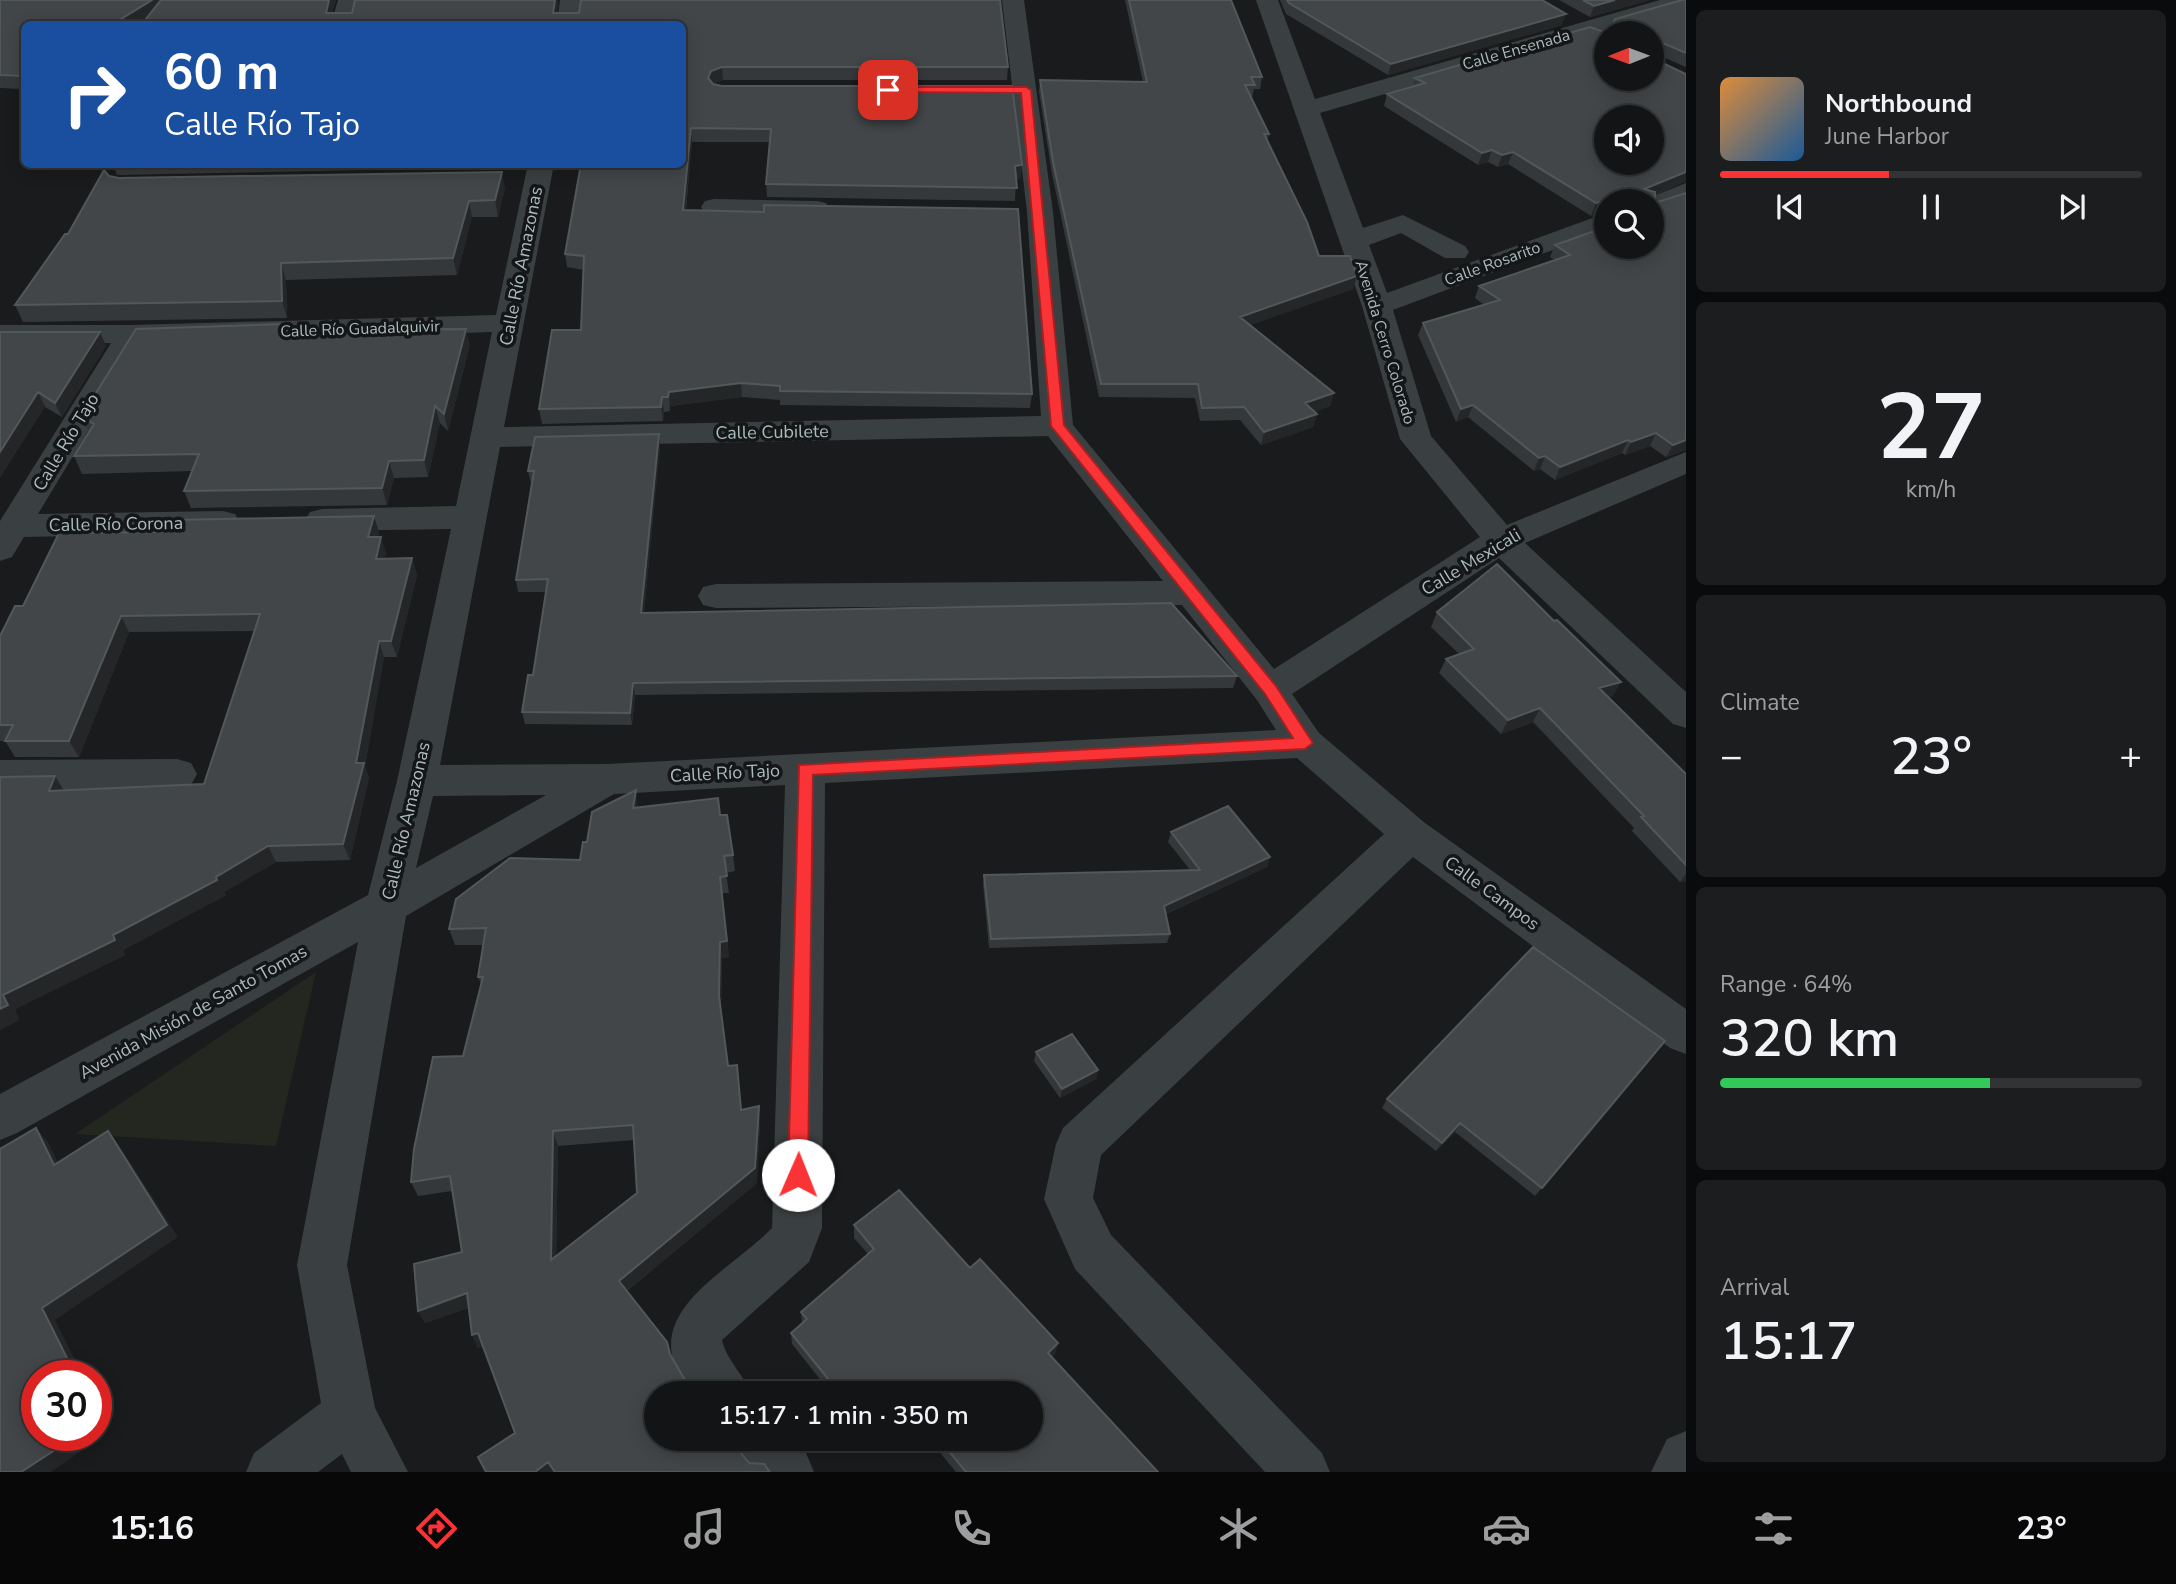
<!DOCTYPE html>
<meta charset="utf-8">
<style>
body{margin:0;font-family:"Nunito Sans",sans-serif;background:#1c1d1e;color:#f1f3f6;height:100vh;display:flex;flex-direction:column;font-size:26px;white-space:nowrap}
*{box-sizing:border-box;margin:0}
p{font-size:23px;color:#9d9ea0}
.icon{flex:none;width:38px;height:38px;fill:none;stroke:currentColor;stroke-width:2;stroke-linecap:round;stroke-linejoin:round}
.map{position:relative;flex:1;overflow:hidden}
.drawer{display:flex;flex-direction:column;gap:10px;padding:10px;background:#0a0b0c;width:490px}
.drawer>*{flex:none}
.hud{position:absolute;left:21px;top:21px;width:665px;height:147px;border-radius:10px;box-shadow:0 4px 18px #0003,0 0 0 2px #323334;background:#1a4fa0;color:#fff;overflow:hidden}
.needle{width:46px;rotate:269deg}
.controls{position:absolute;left:1594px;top:21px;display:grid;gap:14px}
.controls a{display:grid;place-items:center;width:70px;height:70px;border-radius:50%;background:#131415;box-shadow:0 4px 18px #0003,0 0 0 2px #323334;font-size:35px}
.speed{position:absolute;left:21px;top:1360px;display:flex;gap:14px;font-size:35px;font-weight:700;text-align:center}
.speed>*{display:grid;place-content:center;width:91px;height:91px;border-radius:50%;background:#131415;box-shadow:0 4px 18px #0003,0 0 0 2px #323334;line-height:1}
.speed .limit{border:10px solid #d22;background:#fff;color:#111}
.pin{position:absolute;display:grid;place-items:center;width:60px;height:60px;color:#fff;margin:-30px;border-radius:14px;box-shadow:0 4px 10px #0006}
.me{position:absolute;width:77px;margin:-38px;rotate:1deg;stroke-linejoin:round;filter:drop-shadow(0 0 5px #0008)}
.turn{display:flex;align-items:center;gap:24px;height:147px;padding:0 28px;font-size:32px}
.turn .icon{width:91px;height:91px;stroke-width:2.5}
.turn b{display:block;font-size:49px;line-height:60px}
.big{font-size:52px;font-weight:600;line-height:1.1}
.drawer .widget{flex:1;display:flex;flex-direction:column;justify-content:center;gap:10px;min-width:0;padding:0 24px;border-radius:10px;background:#1c1d1e}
.drawer .dial{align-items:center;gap:0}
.dial b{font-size:91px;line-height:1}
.song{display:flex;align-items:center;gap:21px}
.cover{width:84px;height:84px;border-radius:10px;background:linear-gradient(135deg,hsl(30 70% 55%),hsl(210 70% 35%))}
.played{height:7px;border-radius:4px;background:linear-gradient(90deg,#fa3336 40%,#323334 40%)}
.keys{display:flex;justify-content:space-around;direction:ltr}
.heat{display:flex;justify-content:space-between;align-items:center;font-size:38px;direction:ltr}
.charge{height:10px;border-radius:5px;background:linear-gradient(90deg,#34c759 64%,#323334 0)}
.trip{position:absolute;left:644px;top:1381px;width:399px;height:70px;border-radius:35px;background:#131415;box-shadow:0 4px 18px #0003,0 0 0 2px #323334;font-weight:600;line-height:70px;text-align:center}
.tab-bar{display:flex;height:112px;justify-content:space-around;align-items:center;background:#080808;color:#9d9ea0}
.tab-bar .icon{width:49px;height:49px}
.tab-bar .current{color:#fa3336}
.tab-bar b{font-size:32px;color:#f1f3f6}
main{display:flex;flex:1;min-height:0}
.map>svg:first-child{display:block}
.green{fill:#23271f}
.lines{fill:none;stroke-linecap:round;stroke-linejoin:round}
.minor{fill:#3a4041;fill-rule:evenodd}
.wall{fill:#35383a;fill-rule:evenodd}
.shaded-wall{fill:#242628}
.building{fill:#424648;stroke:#52585a;stroke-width:2;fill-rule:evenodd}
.route{fill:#fa3336;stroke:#a22123;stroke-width:2}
.labels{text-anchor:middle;stroke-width:7;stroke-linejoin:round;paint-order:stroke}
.far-street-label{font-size:16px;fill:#abbbbc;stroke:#141617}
.street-label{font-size:18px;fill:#abbbbc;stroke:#141617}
</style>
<main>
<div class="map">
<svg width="1686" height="1472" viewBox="0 0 1686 1472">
<rect width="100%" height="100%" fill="#191b1c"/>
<path class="green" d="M316,972L276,1146L75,1134Z"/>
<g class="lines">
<path class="minor" d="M338,0H360L353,24H331Z
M560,0H582L579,24H557Z
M1002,0H1024L1053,212L1073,425L1274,669L1480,537L1400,439L1362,306L1256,0H1278L1315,99L1660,0H1686V6L1320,113L1363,228L1403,215L1465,246L1469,252L1465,258H1445L1401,233L1369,245L1387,293L1606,213V230L1393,310L1431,436L1507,525L1686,452V474L1525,543L1686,692V728L1673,724L1499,558L1292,694L1319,733L1425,823L1686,1009V1054L1670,1048L1413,857L1101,1155L1093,1198L1111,1235L1322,1453L1330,1472H1265L1075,1269L1044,1199L1056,1144L1063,1128L1384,834L1297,758L825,783L822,1228L809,1262L722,1340C726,1359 743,1374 751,1393H691C629,1315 727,1275 772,1228L785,785L614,794L406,916L347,1265L375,1408L408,1472H351L342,1454L318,1472H246L254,1453L321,1403L297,1265L358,942L17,1133L0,1140V1094L368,895L397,781L451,529L322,531L310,528L305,520L310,512L322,509L456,506L492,332L141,343L38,514L223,511L235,514L240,522L235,530L223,533L24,537L12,557L0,561V521L111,343H0V325H131L496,315L528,164H554L504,427L1041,416L1027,212ZM1048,436L1163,581L716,584L703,587L698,596L703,605L716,608L1182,605L1257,700L1276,730L607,764L440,765L500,447ZM546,795L416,868L433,796Z
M1686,183V200L1652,212V201H1641Z
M714,199L817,201L826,203L830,209L826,215L817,217L705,213L701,207L705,201Z
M177,759L191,763L197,774L191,785L177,789L0,790V760Z
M1686,1431V1472H1651L1667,1439Z
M733,1438H795L806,1453L814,1472H753L741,1457Z"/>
</g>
<path class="wall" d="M0,0H336L332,13H352L355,0H558L557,13H579L581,0H1000L1008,67L1007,80H723L712,84L722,86H1012L1022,165L1020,179H1016L1015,201L767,197L766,184L770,142H692L686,210L764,212V205L1018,209L1032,394L1030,408L780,405V400L742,397L670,406V411L664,412L663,421L542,424L539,409L552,330H581L584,270L567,267L565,254L581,164H682V24H142L147,19L138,24H24V89L0,88Z
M1125,0H1231L1262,77L1260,89H1254L1252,98L1251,97L1269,134L1267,142L1319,256L1357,276L1353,289L1250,325L1334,393L1330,406L1315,412L1317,414L1313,427L1261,445L1240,420L1200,421L1195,398L1099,397L1052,174L1039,92L1040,80L1143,82Z
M1280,0H1542L1562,25L1388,75L1286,14Z
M1559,0H1650L1590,17Z
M1686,0V67L1654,53V59L1686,181L1655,195L1686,450L1666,457L1650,446L1625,455L1622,453L1555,480L1540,469L1534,471L1468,417L1456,422L1418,335L1423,323L1484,305L1475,298L1479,286L1555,260L1550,257L1555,245L1606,247L1652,201H1606V211L1591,216L1508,164L1498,167L1488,162L1478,165L1384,106L1387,94L1412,87L1415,78L1611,29Z
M113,164H511L510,167L117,175Z
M119,178L505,188L498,217H472L457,275L286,280L287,318L23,322L15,305L68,234Z
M284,330L470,345L448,431L440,423L428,477L394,478L387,505L191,508L184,491L192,471L82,474L74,456L89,432L81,417Z
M0,332L106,346L62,417L45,407Z
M659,434L660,446L644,612L1237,676L1233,688L635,695L632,725L525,724L522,712L533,675L546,592H518L516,580L532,483H531L528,471Z
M379,532L378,537L386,553L384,559L412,558L417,575L397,657H384L365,766L369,778L350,860L276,862L224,892L226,895L123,950L125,955L15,1009L19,1020L0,1030L64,791L204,784L254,631L129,632L79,757H15L5,741H0V636L23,606Z
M1437,612L1613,696L1608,697L1686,774V882L1685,881L1680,882L1632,831L1634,828L1533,722L1501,734L1439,673L1446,659L1459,654L1431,627Z
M638,808L720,815L733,855L735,871L726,873L729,893H722L729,957L722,958L721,1011L728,1066L741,1110L760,1121L757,1183L627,1291L671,1357L686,1382L737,1448L749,1463L770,1472H486L515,1433L482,1346L478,1348L472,1335L468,1308L425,1323L418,1311L462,1252L452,1191L418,1196L411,1182L463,1056L481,984L478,977L483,945H455L449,929L580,860L587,842ZM634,1140L637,1193L556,1256L558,1146Z
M1171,832L1270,857L1267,867L1166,914L1170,934L1167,943L989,948L983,884L984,875L1190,870L1168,842Z
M1665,1041L1535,1196L1455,1132L1436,1151L1382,1108L1387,1099Z
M1036,1052L1098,1070L1096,1079L1060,1098L1034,1061Z
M854,1225L970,1268L1058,1343L1055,1354L1052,1357L1158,1472H956L928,1438H1031V1393H831L792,1344L791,1333L802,1324L801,1312L868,1254L854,1238Z"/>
<path class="shaded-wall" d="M152,0H175L138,24H113Z
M329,0H336L329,24L326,13Z
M555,0H558L555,24L553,13Z
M1615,0H1650L1590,17L1594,6Z
M1566,14L1562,25L1388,75L1391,64Z
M722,67L723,80L712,84L708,78L711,71Z
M691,128L692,142L684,224L683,210Z
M1492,150L1488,162L1478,165L1482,153Z
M1513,152L1508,164L1498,167L1502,155Z
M1022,165L1020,179H1014L1015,166Z
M502,172L505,188L498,217L495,200Z
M1686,172V181L1639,201L1644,189Z
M1613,199L1611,201H1606V211L1591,216L1596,203Z
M469,201L472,217L457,275L453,258Z
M281,263L286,280L287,318L282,301Z
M1357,276L1353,289L1237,330L1240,317Z
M466,329L470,345L448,431L444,414Z
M100,332L106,346L62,417L55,403Z
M741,383L742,397L670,406V411L669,392Z
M38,392L45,407L0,478V452Z
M1334,393L1330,406L1301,417L1305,403Z
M662,397L664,412L663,421L661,407Z
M1473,405L1468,417L1456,422L1461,409Z
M435,406L440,423L428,477L424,460Z
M1317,414L1313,427L1261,445L1264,432Z
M1656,433L1650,446L1625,455L1631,442Z
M659,434L660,446L643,625L641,613Z
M1628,440L1622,453L1555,480L1560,467Z
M1686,440V450L1666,457L1673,445Z
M1545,456L1540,469L1534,471L1539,458Z
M389,461L394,478L387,505L382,488Z
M374,516L379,532L373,553L368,537Z
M381,537L386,553L381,575L376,559Z
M412,558L417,575L397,657L391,641Z
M121,616L129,632L79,757L69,741Z
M379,641L384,657L365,766L369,778L350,860L343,844L356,763Z
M1621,682L1613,696L1591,702L1599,688Z
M633,683L635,695L632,725L630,713Z
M1540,708L1533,722L1501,734L1508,720Z
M55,776L65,792L49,791Z
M636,790L638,807L633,808Z
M268,846L276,862L224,892L226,895L123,950L125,955L15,1009L19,1020L0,1030V1009L3,995L113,935Z
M1270,857L1267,867L1161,916L1164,906Z
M1686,874V879L1685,881L1680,882Z
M727,941L729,957L722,958L721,1011L719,996L720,942Z
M1098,1070L1096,1079L1060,1098L1062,1089Z
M759,1106L760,1121L757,1183L623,1294L619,1281Z
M1460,1123L1455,1132L1436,1151L1442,1143Z
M36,1128L48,1142L66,1179L54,1165Z
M108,1131L119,1145L178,1237L55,1320L83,1376H76L42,1308Z
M553,1131L558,1146L556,1273L551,1260Z
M467,1293L473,1306L425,1323L418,1311Z
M478,1333L484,1346L478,1348L472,1335Z
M1058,1343L1055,1354L1044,1364L1048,1353Z
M846,1383V1393H837V1390Z
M96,1401L103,1414L96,1419Z
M64,1435H74L73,1436L80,1452L51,1472H21Z
M548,1462L553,1472H535Z"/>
<path class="building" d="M0,0H152L113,24H24V76L0,75Z
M161,0H329L326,13H352L355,0H555L553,13H579L581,0H1000L1008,67H722L711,71L708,78L713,84L722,86H1012L1022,165L1015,166L1017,188L766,184L771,129L691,128L683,210L764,212V205L1018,209L1032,394L780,391V386L741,383L669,392L668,397H662L661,407L539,409L552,330H581L584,256L565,254L581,164H682V24H142Z
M1129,0H1231L1262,77H1251L1255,85H1245L1269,134H1264L1307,222L1319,256H1350L1357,276L1240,317L1334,393L1305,403L1317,414L1264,432L1244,407L1202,408L1198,384H1101L1053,162L1040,80L1147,82Z
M1287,0H1542L1566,14L1391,64L1289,3Z
M1583,0H1615L1594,6Z
M1682,0H1686V53L1658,41L1654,44V59L1686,74V172L1644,189L1655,192V200L1658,202L1686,193V440L1673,445L1656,433L1631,442L1628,440L1560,467L1545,456L1539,458L1473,405L1461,409L1423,323L1500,300L1479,286L1570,255L1555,245L1606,227V247H1652V201H1613V199L1596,203L1513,152L1502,155L1492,150L1482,153L1387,94L1425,83L1415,78L1590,27L1601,31L1611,29L1615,19ZM1606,33H1652V79H1606ZM1606,117H1652V163H1606Z
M104,170L109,176L119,178L502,172L495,200L469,201L453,258L281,263L282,301L15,305L65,234H68Z
M282,324V330L466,329L444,414L435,406L424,460L389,461L382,488L184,491L199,454L74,456L94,424L81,417L136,329Z
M0,332H100L55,403L38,392L0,452Z
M659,434L641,613L1171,603L1237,676L633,683L630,713L522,712L528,675H533L548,579L516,580L534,471H528L535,437Z
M374,516L368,537H381L376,559L412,558L391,641H379L356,763H364L343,844L268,846L216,877L217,880L113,935L115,940L3,995L8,1005L0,1009V777L55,776L49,791L204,784L260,614L121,616L69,741H5L13,725H0V636L15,606H23L59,533L168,532L173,520Z
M1497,564L1554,621L1557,620L1621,682L1599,688L1686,774V865L1641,817L1644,816L1540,708L1508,720L1446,659L1474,649L1437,612Z
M636,790L633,808L718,798L720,815H727L733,855L724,856L727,876L720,877L727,941L720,942L719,996L728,1066L737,1065L741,1110L759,1106L755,1168L619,1281L667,1342L670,1354L686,1382L701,1384L709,1393H656V1438H733L737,1448L749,1463L764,1464L770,1472H555L548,1462L535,1472H486L478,1457L515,1433L478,1333L472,1335L467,1293L418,1311L414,1264L462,1252L450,1176L411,1182L414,1149L433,1057L463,1056L483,977H478L486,928L449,929L456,899L510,858L580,860L583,842H587L592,812ZM633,1125L637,1193L551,1260L553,1131Z
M1228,806L1270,857L1164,906L1170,934L991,939L984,875L1200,870L1171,832Z
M1533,947L1665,1041L1542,1188L1460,1123L1442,1143L1387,1099Z
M1072,1034L1098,1070L1062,1089L1036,1052Z
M36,1128L54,1165L108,1131L167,1225L42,1308L76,1376H37V1435H64L67,1442L21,1472H0V1149Z
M899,1190L970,1268L980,1259L1058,1343L1048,1353L1158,1472H966L938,1438H1031V1393H854L846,1383L837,1390L791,1333L807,1319L801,1312L874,1249L854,1225Z"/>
<path class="route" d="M888,87H1026L1031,90L1064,425L1276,686L1313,743L1305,749L813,775L808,1175L805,1182L798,1185L791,1182L788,1175L799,765L1293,738L1265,694L1051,426L1021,93L885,92Z"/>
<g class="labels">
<g class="far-street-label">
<text transform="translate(1516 49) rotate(-16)" y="6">Calle Ensenada</text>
<text transform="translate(1492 263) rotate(-20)" y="6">Calle Rosarito</text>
<text transform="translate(360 328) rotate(-2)" y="6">Calle Río Guadalquivir</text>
<text transform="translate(1386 342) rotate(73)" y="6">Avenida Cerro Colorado</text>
</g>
<g class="street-label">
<text transform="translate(521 266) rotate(-79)" y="6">Calle Río Amazonas</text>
<text transform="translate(772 432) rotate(-1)" y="6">Calle Cubilete</text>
<text transform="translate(66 442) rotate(-59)" y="6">Calle Río Tajo</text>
<text transform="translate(116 524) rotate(-1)" y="6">Calle Río Corona</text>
<text transform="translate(1471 562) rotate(-31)" y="6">Calle Mexicali</text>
<text transform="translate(725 773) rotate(-3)" y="6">Calle Río Tajo</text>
<text transform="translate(406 821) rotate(-77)" y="6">Calle Río Amazonas</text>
<text transform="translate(1492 893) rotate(36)" y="6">Calle Campos</text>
<text transform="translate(193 1012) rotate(-29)" y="6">Avenida Misión de Santo Tomas</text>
</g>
</g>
</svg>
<div class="controls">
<a><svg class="needle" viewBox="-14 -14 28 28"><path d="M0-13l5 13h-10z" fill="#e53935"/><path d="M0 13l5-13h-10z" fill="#9d9ea0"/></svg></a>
<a><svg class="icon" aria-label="sound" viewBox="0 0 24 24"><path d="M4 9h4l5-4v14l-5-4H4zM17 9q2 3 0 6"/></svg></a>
<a><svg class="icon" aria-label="search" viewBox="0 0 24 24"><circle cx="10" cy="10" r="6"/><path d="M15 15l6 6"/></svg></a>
</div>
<div class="speed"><div class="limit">30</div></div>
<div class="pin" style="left:888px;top:90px;background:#d93025"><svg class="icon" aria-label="arrive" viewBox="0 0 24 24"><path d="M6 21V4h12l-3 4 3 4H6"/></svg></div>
<svg class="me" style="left:798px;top:1175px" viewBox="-20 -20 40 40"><circle r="19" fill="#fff"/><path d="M0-13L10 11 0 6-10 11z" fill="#fa3336"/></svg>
<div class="trip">15:17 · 1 min · 350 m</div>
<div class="hud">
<div class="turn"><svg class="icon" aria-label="right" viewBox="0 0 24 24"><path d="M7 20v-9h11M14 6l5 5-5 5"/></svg><div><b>60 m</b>Calle Río Tajo</div></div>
</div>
</div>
<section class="drawer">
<div class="widget">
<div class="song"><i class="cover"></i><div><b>Northbound</b><p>June Harbor</p></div></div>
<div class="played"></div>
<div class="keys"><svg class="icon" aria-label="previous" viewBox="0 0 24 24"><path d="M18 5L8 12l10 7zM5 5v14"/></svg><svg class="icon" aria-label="pause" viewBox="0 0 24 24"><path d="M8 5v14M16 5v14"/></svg><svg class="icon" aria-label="next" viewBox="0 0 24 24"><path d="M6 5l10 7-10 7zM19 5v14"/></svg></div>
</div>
<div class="widget dial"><b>27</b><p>km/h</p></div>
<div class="widget"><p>Climate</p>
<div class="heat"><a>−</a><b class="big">23°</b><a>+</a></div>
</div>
<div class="widget"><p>Range · 64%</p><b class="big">320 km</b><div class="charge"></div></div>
<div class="widget"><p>Arrival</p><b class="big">15:17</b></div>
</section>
</main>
<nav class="tab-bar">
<b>15:16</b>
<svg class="icon current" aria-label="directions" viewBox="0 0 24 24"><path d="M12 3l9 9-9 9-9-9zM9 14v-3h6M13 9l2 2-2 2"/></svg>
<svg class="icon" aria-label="music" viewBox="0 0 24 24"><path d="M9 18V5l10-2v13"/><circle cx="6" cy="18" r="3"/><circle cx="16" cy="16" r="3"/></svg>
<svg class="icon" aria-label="phone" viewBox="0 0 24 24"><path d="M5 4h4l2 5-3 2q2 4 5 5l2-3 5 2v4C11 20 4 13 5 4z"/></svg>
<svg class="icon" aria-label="climate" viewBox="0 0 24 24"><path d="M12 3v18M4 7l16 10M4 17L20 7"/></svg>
<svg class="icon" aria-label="car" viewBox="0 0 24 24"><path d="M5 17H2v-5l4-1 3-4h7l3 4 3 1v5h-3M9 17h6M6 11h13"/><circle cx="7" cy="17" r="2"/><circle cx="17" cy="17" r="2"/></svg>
<svg class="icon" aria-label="filters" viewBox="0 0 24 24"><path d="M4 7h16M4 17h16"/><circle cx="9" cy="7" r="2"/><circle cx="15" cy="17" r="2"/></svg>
<b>23°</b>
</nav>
